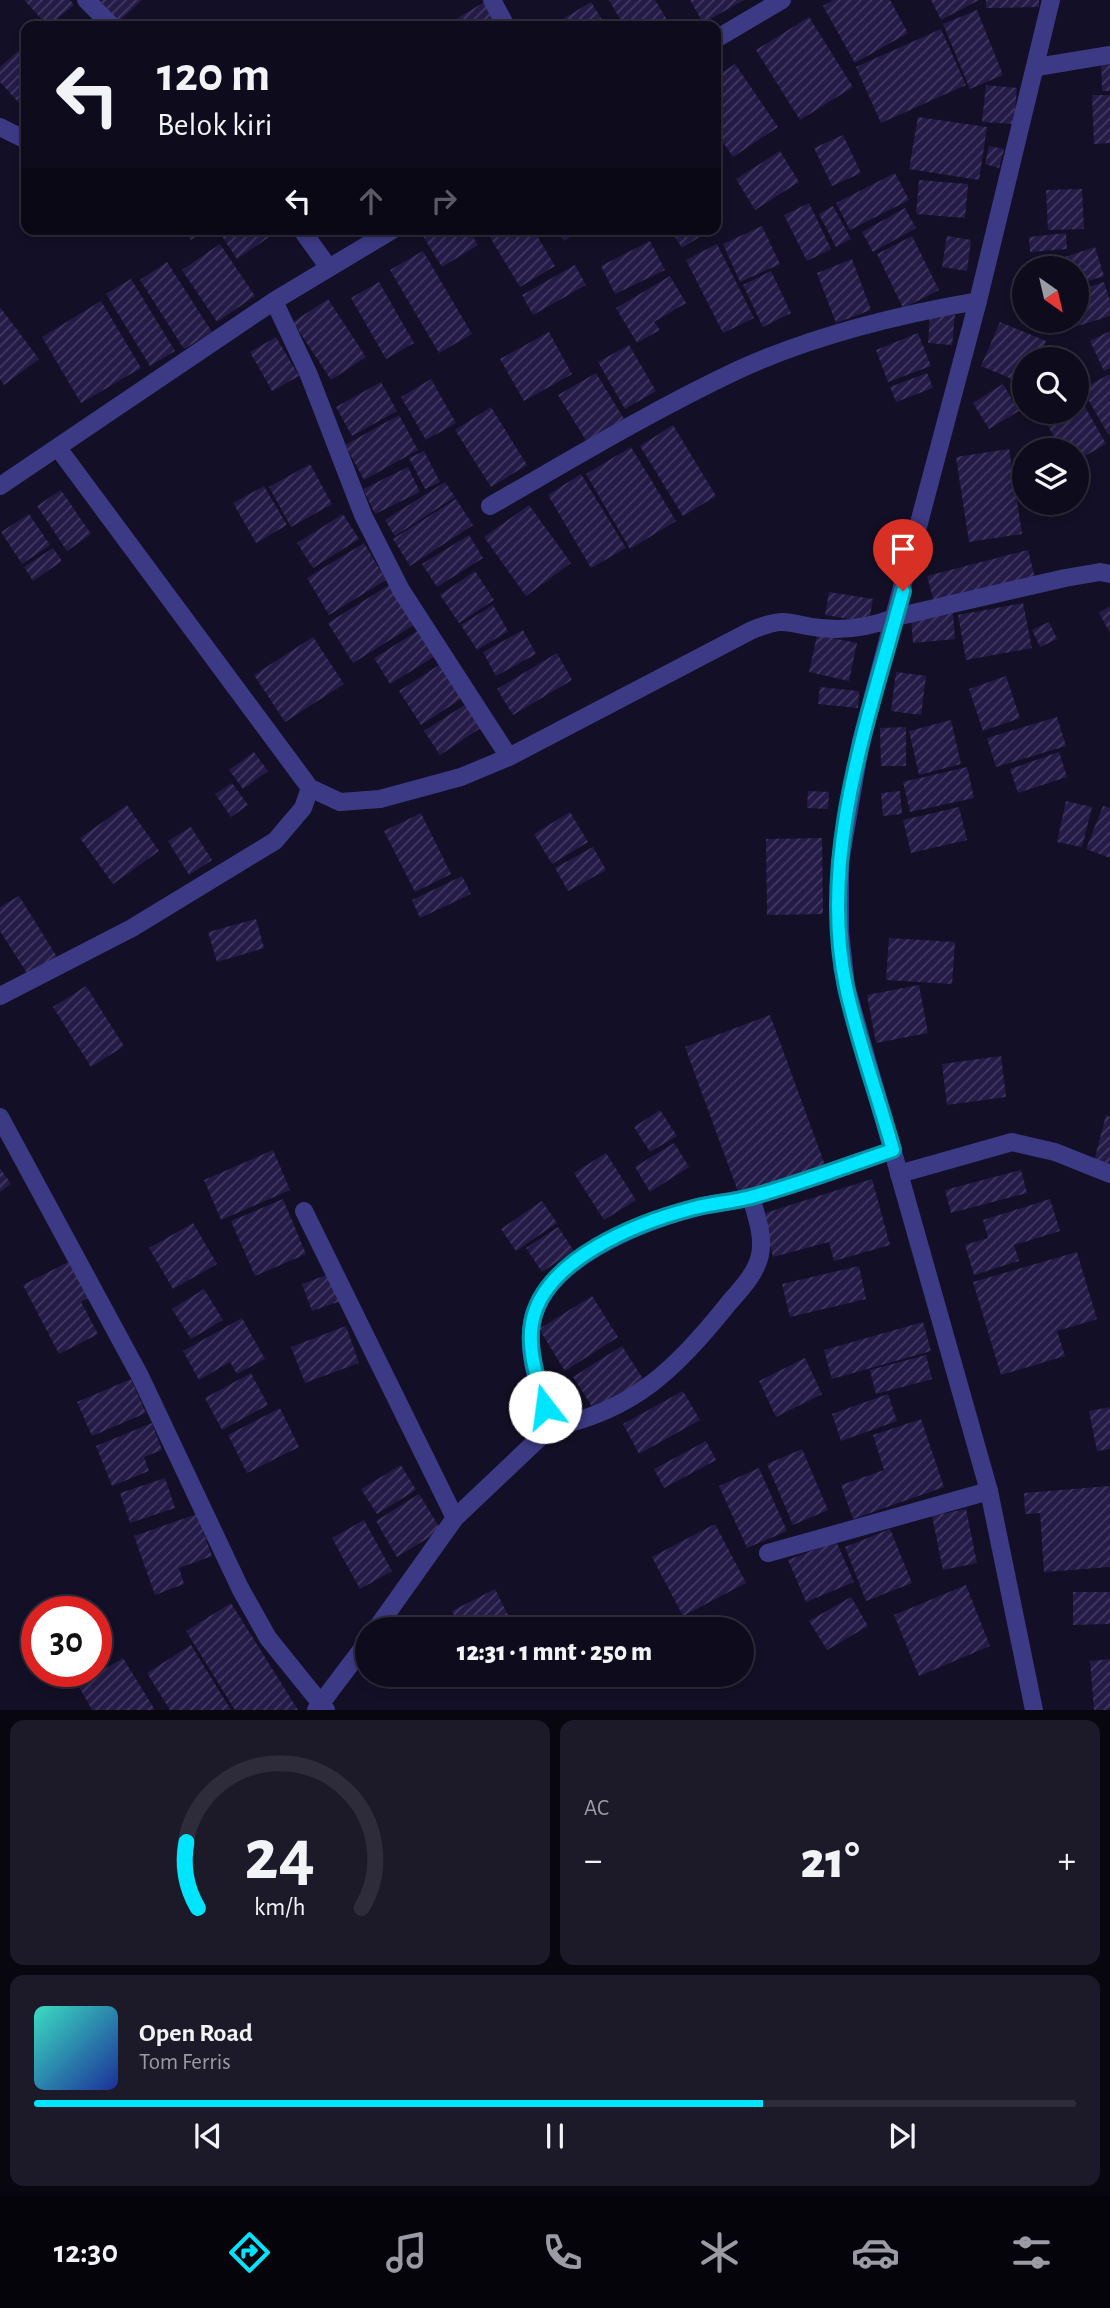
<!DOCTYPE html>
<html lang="id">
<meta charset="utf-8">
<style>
body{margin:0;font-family:"Alegreya Sans",sans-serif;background:#1c1929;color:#f1f3f6;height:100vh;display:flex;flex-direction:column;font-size:26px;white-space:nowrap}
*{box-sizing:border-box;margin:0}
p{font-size:23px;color:#9b9ba3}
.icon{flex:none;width:38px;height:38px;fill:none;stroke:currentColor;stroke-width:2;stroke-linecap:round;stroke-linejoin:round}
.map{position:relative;height:1710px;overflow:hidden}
.sheet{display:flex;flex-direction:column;gap:10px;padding:10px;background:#08060f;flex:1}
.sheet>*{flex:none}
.hud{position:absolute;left:21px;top:21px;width:700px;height:214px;border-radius:14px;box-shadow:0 4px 10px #0003,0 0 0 2px #2e2b3b;background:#0e0b1c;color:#f1f3f6;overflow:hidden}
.needle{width:46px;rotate:146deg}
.buttons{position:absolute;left:1012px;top:256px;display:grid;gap:14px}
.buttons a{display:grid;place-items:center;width:77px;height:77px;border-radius:50%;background:#0e0b1c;box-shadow:0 4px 10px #0003,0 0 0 2px #2e2b3b;font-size:35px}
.speed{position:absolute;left:21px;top:1596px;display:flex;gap:14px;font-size:35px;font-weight:700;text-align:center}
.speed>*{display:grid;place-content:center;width:91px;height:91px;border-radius:50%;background:#0e0b1c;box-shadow:0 4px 10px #0003,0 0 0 2px #2e2b3b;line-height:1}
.speed .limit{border:10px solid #d22;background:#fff;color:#111}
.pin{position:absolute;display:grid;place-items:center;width:60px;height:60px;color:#fff;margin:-72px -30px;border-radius:50% 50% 50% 0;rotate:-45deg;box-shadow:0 0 7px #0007}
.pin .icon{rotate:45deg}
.me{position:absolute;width:77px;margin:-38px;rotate:345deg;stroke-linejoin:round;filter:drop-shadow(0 0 5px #0008)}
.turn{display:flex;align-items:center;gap:24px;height:147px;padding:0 21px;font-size:32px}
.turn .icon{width:91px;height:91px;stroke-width:2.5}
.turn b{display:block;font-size:49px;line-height:60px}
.lanes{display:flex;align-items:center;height:66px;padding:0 21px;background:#0003;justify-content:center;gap:35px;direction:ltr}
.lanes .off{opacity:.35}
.big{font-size:52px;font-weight:800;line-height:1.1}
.sheet .tile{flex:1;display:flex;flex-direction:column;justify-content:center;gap:10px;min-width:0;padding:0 24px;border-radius:14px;background:#1c1929}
.sheet .dial{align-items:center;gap:0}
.dial svg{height:182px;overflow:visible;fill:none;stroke:#2e2b3b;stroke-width:7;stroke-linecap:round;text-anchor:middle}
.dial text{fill:#f1f3f6;stroke:none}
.song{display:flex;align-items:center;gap:21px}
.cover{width:84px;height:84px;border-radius:10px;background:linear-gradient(135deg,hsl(170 70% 55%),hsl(230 70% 35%))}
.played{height:7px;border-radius:4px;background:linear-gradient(90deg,#00e5ff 70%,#2e2b3b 70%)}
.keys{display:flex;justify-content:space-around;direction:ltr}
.heat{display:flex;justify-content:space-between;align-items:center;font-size:38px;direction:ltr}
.sheet .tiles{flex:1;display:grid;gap:10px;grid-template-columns:1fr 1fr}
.tile:last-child{grid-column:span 2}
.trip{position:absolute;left:355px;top:1617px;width:399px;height:70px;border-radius:35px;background:#0e0b1c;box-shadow:0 4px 10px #0003,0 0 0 2px #2e2b3b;font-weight:800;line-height:70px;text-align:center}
.menu{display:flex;height:112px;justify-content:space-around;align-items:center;background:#06040b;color:#9b9ba3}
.menu .icon{width:49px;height:49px}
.menu .current{color:#00e5ff}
.menu b{font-size:32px;color:#f1f3f6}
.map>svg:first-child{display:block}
.building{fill:url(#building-hatch)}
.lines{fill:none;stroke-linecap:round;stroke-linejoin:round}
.minor{stroke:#3d3a85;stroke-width:18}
.tertiary{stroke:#3d3a85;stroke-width:18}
.route-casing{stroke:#0095a6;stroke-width:18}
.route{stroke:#00e5ff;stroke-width:12}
</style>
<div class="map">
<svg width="1110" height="1710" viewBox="0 0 1110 1710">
<defs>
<pattern id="building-hatch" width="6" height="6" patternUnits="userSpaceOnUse" patternTransform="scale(1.75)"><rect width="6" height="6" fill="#241b47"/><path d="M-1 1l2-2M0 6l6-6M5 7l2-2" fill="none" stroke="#433b63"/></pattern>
</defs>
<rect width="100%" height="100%" fill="#130f26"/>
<path class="building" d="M24,0H70L74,5L48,26Z
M97,0H142L117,23Z
M609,0H655L671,26H624Z
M690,0H744L703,23Z
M833,0H890L908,33L855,63L823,6Z
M931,0H979L941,20Z
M986,0H1039V7L986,8Z
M486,1L501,26H450L448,24Z
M591,2L606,26H551Z
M977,10L1003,75L970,89L943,24Z
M809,17L853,87L800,120L756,50Z
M941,29L966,85L881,123L856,67Z
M26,44V111L0,82V67Z
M1101,57H1110V91H1102Z
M735,64L778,127L733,157L716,132V77Z
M986,85L1017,88L1014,124L982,122Z
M1092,95H1110V143L1094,144Z
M918,117L987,127L979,180L909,169Z
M843,135L861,173L832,186L814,148Z
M989,146L1004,149L999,168L985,164Z
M780,151L799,182L755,210L736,179Z
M895,173L909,200L850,230L836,203Z
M919,180L968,184L965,218L916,214Z
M1082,189L1084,229L1048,230L1046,190Z
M809,203L831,249L807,261L784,215Z
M833,206L851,239L836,247L819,214Z
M905,208L916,228L873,252L862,232Z
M762,226L780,264L740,282L723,244Z
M184,229H207L191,240Z
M223,229H281L237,259L219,232Z
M426,229H468L478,245L442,267L421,233Z
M485,229H533L555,266L520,287Z
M556,229H582L564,241Z
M670,229H712L682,248Z
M1066,233L1067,249L1030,252L1029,237Z
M912,236L939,290L903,308L877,254Z
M947,236L971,240L967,271L942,267Z
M650,241L665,270L615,294L601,266Z
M220,244L255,296L217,322L182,270Z
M717,244L754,318L723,333L686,260Z
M1095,247L1104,276L1076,285V268H1032Z
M423,251L472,334L439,353L390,270Z
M852,259L871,310L836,323L817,273Z
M167,262L212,332L184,349L140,280Z
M575,265L586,285L533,315L522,295Z
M771,271L791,313L763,327L743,285Z
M670,276L686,303L654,322L660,330L637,343L616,308Z
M131,279L175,351L150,366L106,294Z
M379,282L414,343L386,359L351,298Z
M1104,282L1110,301V316L1049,335L1045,320H1076V291Z
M328,299L366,357L331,380L293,322Z
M101,301L141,368L81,403L42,337Z
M0,307L39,359L4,385L0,379Z
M930,313L955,315L952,345L928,343Z
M1000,322L1046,341L1039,359H1024V384L981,366Z
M1110,331V368L1104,371L1090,341Z
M549,332L572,374L524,401L500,359Z
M918,333L931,366L888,382L876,350Z
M276,337L299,376L272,391L250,352Z
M629,345L656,391L625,409L598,362Z
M596,373L624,419L587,442L558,395Z
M927,373L933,388L896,402L890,387Z
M1110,374V433L1108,434L1082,389Z
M431,379L456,423L426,440L401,397Z
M381,382L397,411L352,436L336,407Z
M1003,384L1019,411L989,429L973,403Z
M1076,391L1106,444L1076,461V450H1061L1040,411H1076Z
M491,407L527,465L491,487L455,430Z
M399,415L418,450L364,480L345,445Z
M673,425L716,496L683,516L640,446Z
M631,447L676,521L630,549L586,474Z
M1009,449L1022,534L969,542L956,457Z
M424,451L440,482L425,489L409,458Z
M310,464L332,504L291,527L269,487Z
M408,467L420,492L375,514L363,489Z
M581,474L626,548L591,568L548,495Z
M445,482L455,497L395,536L385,520Z
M264,486L287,525L256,543L233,503Z
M61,490L91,534L67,551L37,506Z
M456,499L473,525L410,566L393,539Z
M529,505L571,563L526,596L484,537Z
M29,514L50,545L22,564L1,532Z
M343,514L359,539L313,568L297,543Z
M469,535L483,558L437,587L422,564Z
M364,543L386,580L329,615L307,578Z
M53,548L62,561L33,581L24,567Z
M1028,550L1035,578L935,605L927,576Z
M475,571L494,600L459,623L440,595Z
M389,585L414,625L353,663L328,623Z
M829,592L873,599L869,622L825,615Z
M1023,603L1032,648L966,660L958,615Z
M493,605L508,631L477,650L461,625Z
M1110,606V633L1099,613Z
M953,613L955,639L913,643L911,618Z
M1049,622L1057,639L1040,647L1032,630Z
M421,629L437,655L390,684L374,658Z
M523,630L536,654L496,676L483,652Z
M817,635L857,643L849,681L809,672Z
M313,637L344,684L285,722L254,675Z
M557,653L572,680L513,715L497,689Z
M442,663L464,697L421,725L399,691Z
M896,672L926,676L921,715L891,711Z
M1006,676L1020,718L983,731L969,689Z
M820,687L859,691L858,708L818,704Z
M466,704L482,727L440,755L424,731Z
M1057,717L1066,746L996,767L987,738Z
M951,720L961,764L919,775L909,731Z
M906,727V766H881L880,728Z
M254,752L268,771L243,789L229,770Z
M1059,752L1067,777L1018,793L1010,769Z
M967,767L974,798L910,812L903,782Z
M232,783L248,805L231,817L215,794Z
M808,791L829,792L828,809L807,808Z
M900,791L902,814L883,816L881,793Z
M1066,801L1092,807L1082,847L1057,842Z
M127,805L159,851L113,884L80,838Z
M1103,806L1110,808V858L1086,849Z
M959,807L967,840L911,853L903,820Z
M570,812L588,842L552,864L534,834Z
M421,813L451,874L415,892L384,831Z
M191,827L212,860L189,875L168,841Z
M822,838L823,914L767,915L766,839Z
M593,847L606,870L568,891L555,868Z
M462,876L471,894L420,918L412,900Z
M19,896L59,960L30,978L0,931V907Z
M256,919L264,948L217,962L208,932Z
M889,938L955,942L952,984L886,980Z
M919,985L928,1033L876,1043L867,995Z
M86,986L124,1046L91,1067L53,1007Z
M770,1015L825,1165L740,1197L685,1047Z
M1001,1056L1006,1097L947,1105L942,1064Z
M660,1110L677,1136L650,1152L634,1127Z
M1106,1115L1110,1117V1165L1094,1161Z
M674,1143L689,1167L650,1192L635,1167Z
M273,1150L290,1190L221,1220L204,1180Z
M606,1153L636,1200L604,1220L574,1173Z
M0,1168L11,1184L0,1192Z
M1021,1170L1027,1193L951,1213L945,1190Z
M872,1179L890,1245L834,1261L829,1242L773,1257L762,1214Z
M283,1199L306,1254L255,1276L231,1221Z
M1050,1199L1060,1231L1014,1245L1019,1261L974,1275L965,1245L988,1238L983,1220Z
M542,1201L557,1223L516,1251L501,1229Z
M193,1223L217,1264L173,1289L149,1248Z
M558,1227L574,1251L542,1272L526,1248Z
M1077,1252L1097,1319L1057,1331L1065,1356L1001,1375L973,1282Z
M72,1260L92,1296L81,1302L98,1334L59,1354L23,1285Z
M859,1266L866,1299L790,1317L782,1284Z
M332,1273L341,1301L312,1311L302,1284Z
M204,1289L223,1320L191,1339L172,1309Z
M592,1296L618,1337L565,1371L539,1329Z
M242,1318L265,1359L237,1374L230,1362L199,1380L183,1351Z
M923,1322L931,1351L832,1379L824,1350Z
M346,1326L359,1363L305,1383L291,1347Z
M622,1346L647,1385L598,1416L573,1377Z
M926,1355L932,1379L876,1394L870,1370Z
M805,1358L822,1394L776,1417L759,1381Z
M251,1373L268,1405L222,1430L205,1398Z
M131,1379L146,1413L92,1436L77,1402Z
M683,1391L700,1420L639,1454L623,1424Z
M888,1394L897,1421L841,1441L832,1414Z
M1110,1407V1449L1097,1451L1089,1411Z
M280,1408L299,1447L247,1473L228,1435Z
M921,1419L944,1487L853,1519L841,1485L884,1470L873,1435Z
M152,1423L162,1450L144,1457L149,1471L112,1486L96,1446Z
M706,1441L716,1460L664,1488L654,1469Z
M802,1449L828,1510L793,1525L767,1464Z
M401,1465L416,1490L377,1514L361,1489Z
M759,1468L787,1531L747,1548L719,1486Z
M165,1478L175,1508L130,1523L120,1493Z
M1110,1486V1567L1044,1572L1040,1513L1025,1514L1024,1493Z
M419,1494L441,1530L397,1557L376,1521Z
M966,1509L977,1563L943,1570L932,1516Z
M197,1514L212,1556L179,1568L184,1584L155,1595L134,1536Z
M364,1520L392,1571L360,1589L332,1538Z
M715,1524L746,1583L683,1616L652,1557Z
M890,1529L912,1583L866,1601L845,1547Z
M836,1541L854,1582L806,1602L788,1560Z
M966,1585L990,1646L919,1676L894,1615Z
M495,1589L515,1629H461L452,1611Z
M1073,1592H1110V1624L1073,1625Z
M851,1597L868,1626L827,1650L809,1621Z
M231,1603L298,1710H235L186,1631Z
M191,1645L231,1710H170L147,1673Z
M123,1658L155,1710H92L78,1685Z
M1110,1659V1710H1094L1090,1661Z"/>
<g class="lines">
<path class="minor" d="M86,0L112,26
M492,0L506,26
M716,39L782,0
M1037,67L1110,55
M0,127L26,140
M301,229L329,268
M274,301L309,375L363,515L401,590L509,757
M58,448L310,788L340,802L380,799L461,777L509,757L752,630C790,615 786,625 821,628C848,631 871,627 896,617L1065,578L1100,572L1110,574
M0,486L274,301L394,229
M490,506C572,459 653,410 738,370C814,335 897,315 978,301
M0,996L132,928L275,841L303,808L310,788
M0,1117L140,1376L240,1588L268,1638L326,1710
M899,1174L1012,1142L1055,1152L1110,1174
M304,1211L455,1518
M551,1427C633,1412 678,1367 728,1304C740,1290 756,1274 760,1255C764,1236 756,1215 751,1197
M768,1553L989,1491
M376,1629L455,1518L551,1427C542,1395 526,1357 532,1323C543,1260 639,1223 694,1208C712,1203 732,1202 751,1197C799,1184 846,1166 893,1150
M316,1710L368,1641"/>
<path class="tertiary" d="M1034,1710L989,1491L846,986L840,931V862L861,741L978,301L1051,0"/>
</g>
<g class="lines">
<defs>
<path id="route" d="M545,1407C538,1380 527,1351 532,1323C543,1259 639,1222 694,1208C713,1203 732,1202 751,1197C799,1184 846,1166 893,1150C878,1096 858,1042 846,987C818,854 869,718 903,591"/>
</defs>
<use href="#route" class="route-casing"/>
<use href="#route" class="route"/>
</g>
</svg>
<div class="buttons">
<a><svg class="needle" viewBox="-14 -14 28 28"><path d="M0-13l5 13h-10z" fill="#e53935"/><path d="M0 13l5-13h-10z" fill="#9b9ba3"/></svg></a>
<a><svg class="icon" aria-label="search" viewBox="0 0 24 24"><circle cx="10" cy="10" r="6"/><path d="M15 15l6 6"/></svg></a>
<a><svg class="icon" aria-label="layers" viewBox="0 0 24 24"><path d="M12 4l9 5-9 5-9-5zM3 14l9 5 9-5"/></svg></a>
</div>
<div class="speed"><div class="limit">30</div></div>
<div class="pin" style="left:903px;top:591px;background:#d93025"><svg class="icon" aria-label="arrive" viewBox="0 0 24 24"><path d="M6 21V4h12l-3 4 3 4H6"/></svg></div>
<svg class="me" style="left:545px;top:1407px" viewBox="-20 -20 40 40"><circle r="19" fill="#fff"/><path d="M0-13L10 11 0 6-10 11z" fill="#00e5ff"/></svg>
<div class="trip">12:31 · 1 mnt · 250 m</div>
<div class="hud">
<div class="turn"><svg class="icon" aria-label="left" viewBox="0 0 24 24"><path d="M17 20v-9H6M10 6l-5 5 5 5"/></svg><div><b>120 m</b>Belok kiri</div></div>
<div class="lanes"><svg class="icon" aria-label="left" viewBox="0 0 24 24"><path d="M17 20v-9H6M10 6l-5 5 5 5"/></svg><svg class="icon off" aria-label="ahead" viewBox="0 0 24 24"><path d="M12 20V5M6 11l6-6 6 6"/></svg><svg class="icon off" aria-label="right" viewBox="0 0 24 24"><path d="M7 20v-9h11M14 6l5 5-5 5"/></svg></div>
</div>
</div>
<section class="sheet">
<div class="tiles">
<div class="tile dial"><svg viewBox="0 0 100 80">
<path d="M14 69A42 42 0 1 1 86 69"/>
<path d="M14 69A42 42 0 0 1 9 40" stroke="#00e5ff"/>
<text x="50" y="56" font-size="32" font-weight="700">24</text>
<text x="50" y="72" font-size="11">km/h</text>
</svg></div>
<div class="tile"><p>AC</p>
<div class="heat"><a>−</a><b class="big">21°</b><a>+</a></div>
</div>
<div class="tile">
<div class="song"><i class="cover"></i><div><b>Open Road</b><p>Tom Ferris</p></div></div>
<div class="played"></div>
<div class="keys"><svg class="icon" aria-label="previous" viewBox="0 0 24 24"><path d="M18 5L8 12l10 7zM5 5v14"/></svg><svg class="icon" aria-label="pause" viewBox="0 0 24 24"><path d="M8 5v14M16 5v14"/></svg><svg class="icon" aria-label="next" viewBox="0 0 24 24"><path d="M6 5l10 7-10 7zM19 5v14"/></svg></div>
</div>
</div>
</section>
<nav class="menu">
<b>12:30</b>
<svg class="icon current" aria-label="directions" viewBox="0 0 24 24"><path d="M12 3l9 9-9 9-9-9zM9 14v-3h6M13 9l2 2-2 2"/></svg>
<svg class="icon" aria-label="music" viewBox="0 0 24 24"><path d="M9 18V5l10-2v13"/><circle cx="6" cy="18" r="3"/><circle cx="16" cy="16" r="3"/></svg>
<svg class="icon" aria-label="phone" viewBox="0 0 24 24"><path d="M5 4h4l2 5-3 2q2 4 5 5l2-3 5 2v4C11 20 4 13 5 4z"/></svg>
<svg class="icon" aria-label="climate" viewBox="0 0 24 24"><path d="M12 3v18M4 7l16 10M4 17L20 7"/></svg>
<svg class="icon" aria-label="car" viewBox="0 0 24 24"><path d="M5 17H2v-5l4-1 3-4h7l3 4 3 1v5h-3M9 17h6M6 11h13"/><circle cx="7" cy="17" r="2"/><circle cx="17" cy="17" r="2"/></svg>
<svg class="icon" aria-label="filters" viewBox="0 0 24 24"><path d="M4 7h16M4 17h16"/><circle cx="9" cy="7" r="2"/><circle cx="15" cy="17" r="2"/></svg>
</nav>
